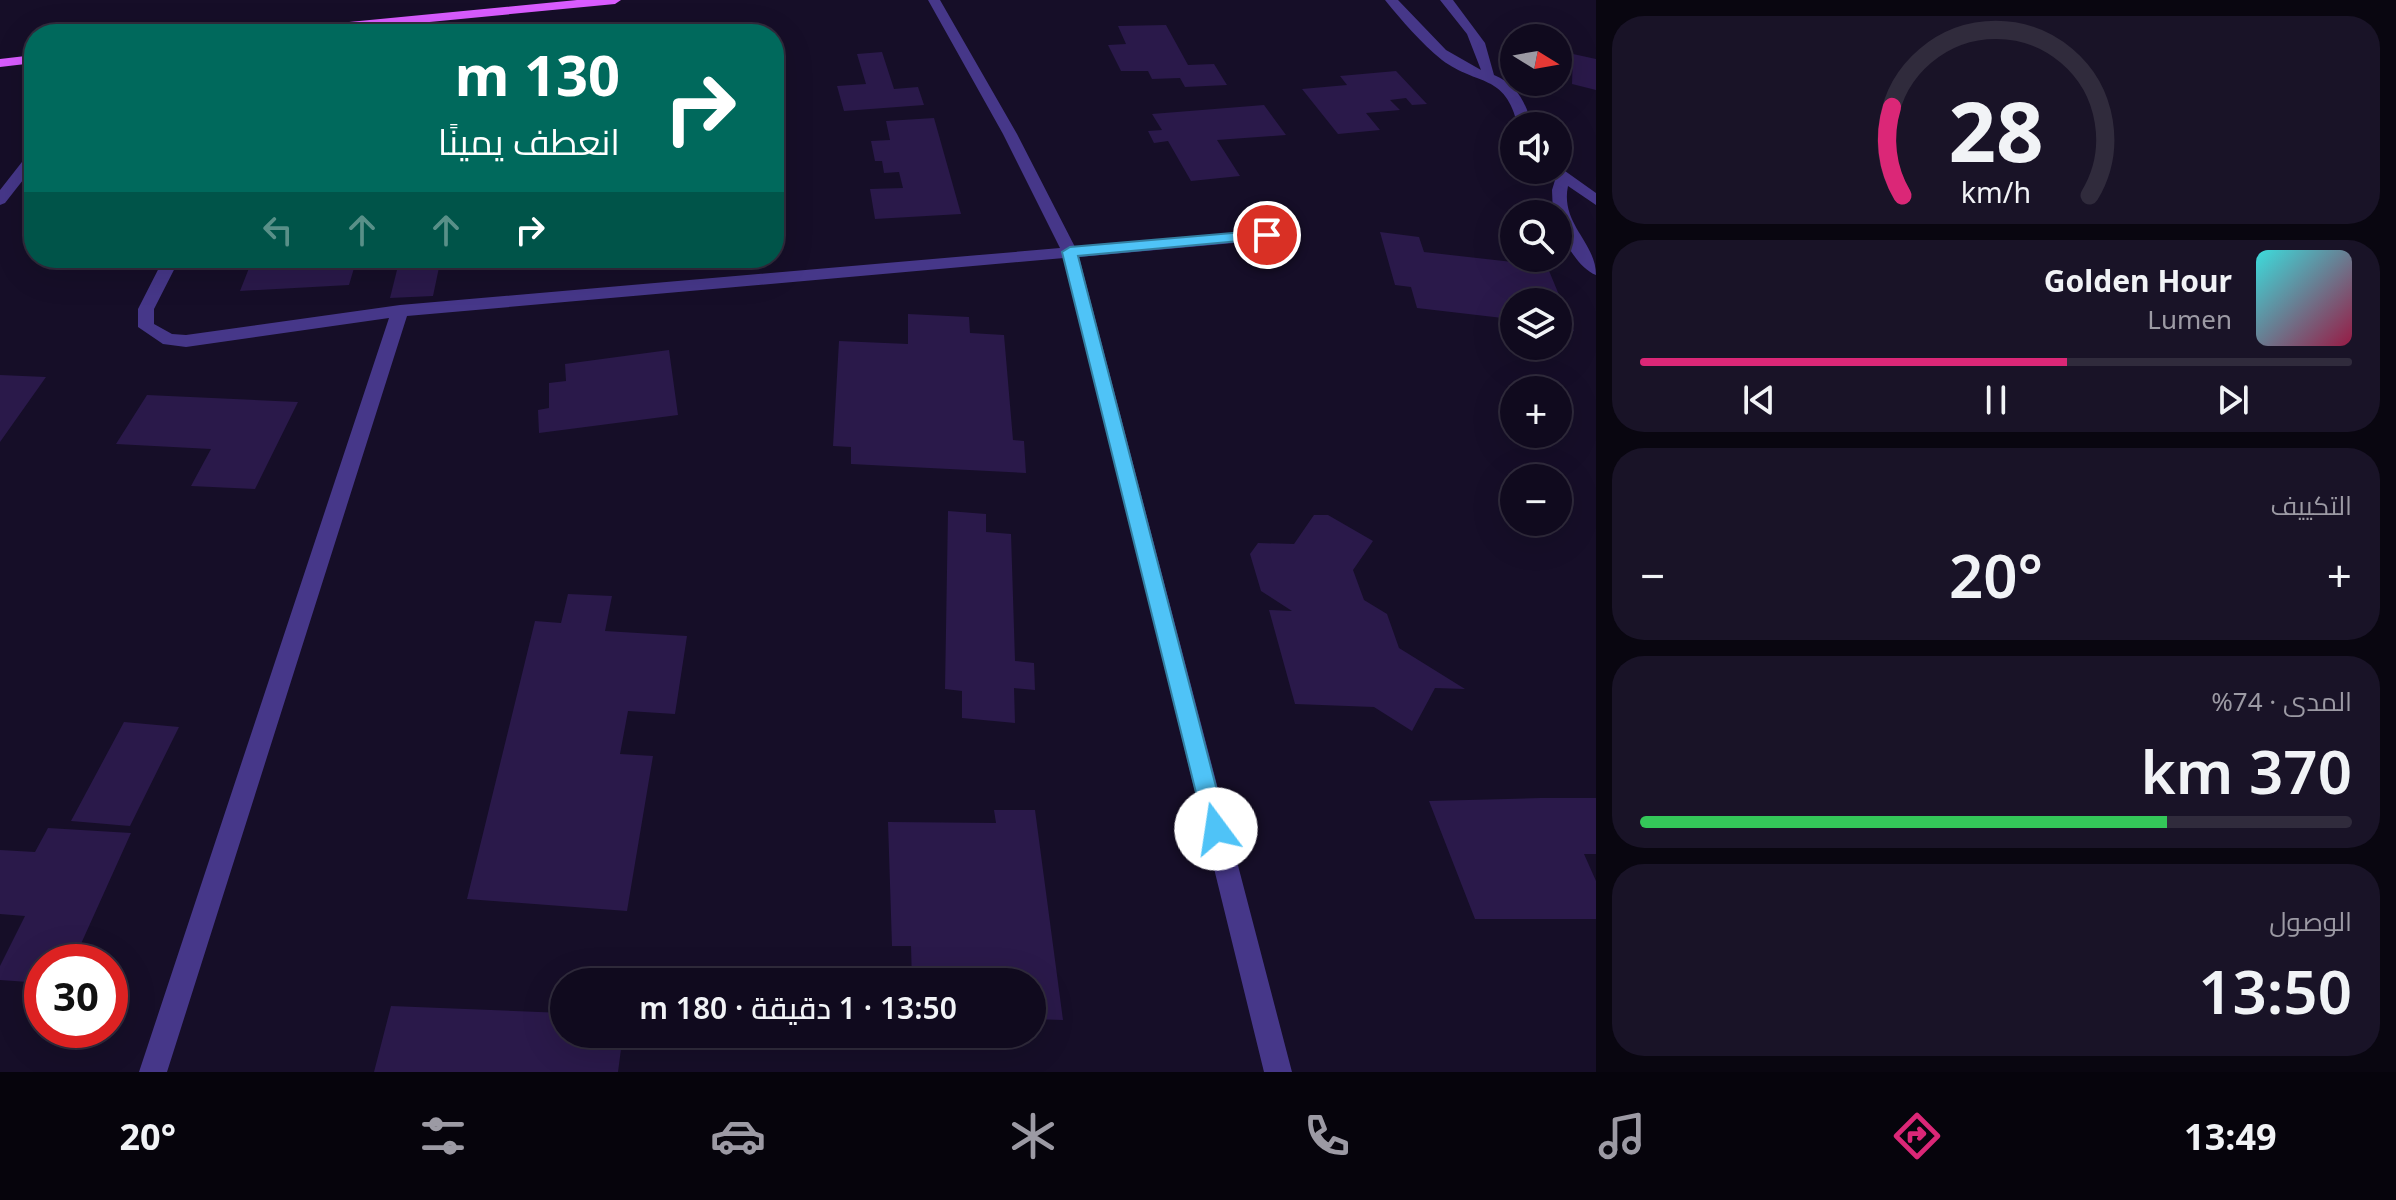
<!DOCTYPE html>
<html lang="ar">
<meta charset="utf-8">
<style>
body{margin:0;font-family:"Noto Sans",Cairo,sans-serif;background:#191327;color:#f1f3f6;direction:rtl;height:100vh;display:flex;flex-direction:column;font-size:30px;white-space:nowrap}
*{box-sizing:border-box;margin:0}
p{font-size:26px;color:#9c9aa4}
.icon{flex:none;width:44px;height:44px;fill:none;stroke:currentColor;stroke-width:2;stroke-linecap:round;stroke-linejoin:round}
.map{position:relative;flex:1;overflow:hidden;direction:ltr}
.side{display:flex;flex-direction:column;gap:16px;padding:16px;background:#090610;width:800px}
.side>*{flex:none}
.top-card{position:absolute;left:24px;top:24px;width:760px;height:244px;border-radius:32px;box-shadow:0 8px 32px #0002,0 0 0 2px #302b3c;direction:rtl;background:#00695c;color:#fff;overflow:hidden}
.needle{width:52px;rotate:101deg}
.tools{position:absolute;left:1500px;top:24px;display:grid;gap:16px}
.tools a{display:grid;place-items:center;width:72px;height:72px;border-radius:50%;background:#100a1e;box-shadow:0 8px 32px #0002,0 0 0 2px #302b3c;font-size:40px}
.speed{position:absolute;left:24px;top:944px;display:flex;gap:16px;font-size:40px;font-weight:700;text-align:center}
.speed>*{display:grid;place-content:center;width:104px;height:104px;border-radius:50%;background:#100a1e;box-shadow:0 8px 32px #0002,0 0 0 2px #302b3c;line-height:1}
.speed .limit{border:12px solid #d22;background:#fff;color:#111}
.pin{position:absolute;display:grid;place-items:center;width:68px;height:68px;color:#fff;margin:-34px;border:4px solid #fff;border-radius:50%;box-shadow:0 2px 8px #0007}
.me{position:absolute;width:88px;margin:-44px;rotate:346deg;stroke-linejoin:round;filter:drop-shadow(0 0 6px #0008)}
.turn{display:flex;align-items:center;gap:28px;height:168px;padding:0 32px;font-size:36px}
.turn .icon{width:104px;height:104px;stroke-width:2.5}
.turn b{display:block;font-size:56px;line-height:68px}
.lanes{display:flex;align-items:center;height:76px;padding:0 32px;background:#0003;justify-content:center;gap:40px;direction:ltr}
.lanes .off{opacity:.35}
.big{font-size:60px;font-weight:600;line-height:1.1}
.side .tile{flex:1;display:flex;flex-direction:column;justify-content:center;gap:12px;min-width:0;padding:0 28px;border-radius:32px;background:#191327}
.side .dial{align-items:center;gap:0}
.dial svg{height:208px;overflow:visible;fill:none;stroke:#302b3c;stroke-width:7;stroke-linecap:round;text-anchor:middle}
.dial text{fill:#f1f3f6;stroke:none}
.song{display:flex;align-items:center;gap:24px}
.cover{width:96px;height:96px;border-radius:12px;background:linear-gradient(135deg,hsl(180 70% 55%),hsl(340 70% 35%))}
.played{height:8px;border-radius:4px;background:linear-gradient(90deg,#db2777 60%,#302b3c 60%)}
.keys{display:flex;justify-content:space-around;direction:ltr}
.heat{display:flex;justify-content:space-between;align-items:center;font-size:44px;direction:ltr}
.charge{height:12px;border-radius:6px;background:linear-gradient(90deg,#34c759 74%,#302b3c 0)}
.trip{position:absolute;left:550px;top:968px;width:496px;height:80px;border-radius:40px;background:#100a1e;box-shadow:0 8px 32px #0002,0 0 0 2px #302b3c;font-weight:600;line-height:80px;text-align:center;direction:rtl}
.tabs{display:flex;height:128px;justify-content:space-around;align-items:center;background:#06040c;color:#9c9aa4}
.tabs .icon{width:56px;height:56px}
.tabs .current{color:#db2777}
.tabs b{font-size:36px;color:#f1f3f6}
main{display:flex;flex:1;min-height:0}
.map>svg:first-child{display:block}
.building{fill:#2a194a}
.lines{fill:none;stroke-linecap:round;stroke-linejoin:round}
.minor{fill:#463789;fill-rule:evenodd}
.major{fill:#d95cff;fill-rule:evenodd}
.route{fill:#4fc3f7;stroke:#337fa1;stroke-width:2}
</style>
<main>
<section class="side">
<div class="tile dial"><svg viewBox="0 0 100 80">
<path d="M14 69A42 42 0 1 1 86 69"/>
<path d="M14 69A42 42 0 0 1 10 35" stroke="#db2777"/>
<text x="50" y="56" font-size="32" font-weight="700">28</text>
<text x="50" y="72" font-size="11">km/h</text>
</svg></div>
<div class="tile">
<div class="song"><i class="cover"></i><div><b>Golden Hour</b><p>Lumen</p></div></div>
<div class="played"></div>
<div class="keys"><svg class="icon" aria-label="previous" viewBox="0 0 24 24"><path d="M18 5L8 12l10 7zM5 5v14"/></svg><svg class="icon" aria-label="pause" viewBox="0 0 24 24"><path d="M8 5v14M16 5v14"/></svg><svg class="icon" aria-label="next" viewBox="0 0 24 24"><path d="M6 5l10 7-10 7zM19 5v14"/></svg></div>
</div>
<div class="tile"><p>التكييف</p>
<div class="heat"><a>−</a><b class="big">20°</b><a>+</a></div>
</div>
<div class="tile"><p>المدى · 74%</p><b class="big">370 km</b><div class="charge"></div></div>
<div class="tile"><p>الوصول</p><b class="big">13:50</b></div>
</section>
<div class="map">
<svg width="1596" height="1072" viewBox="0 0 1596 1072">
<rect width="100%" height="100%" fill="#160e28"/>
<path class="building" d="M1166,25L1188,65L1214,64L1227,85L1185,87L1180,78L1152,79L1148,71H1121L1108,45L1126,44L1118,26Z
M882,52L894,89L918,87L924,105L844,111L837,86L866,84L857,54Z
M1573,54L1596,59V90L1572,84Z
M1396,71L1427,104L1412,105L1406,98L1390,100L1400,110L1366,113L1380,130L1338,134L1302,89L1347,85L1340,76Z
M1264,105L1286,135L1217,140L1240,176L1191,181L1168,141L1154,143L1148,131L1162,130L1152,114Z
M934,118L961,214L875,219L870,189L903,188L899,172L884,173L882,161H875L871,141L890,140L886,121Z
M1380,232L1419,237L1424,252L1547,266L1574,331L1558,329V302H1514V327L1511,319L1417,308L1411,287L1395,285Z
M253,258H357L349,285L240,291Z
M400,258H441L433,296L390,298Z
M908,314L969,317L970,333L1004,335L1013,440L1024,441L1026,473L851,464V447L833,446L839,341L908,344Z
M669,350L678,415L539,433L538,410L549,408V383L566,381L565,364Z
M0,375L46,377L0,442Z
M147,395L298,402L255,489L191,486L211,449L116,444Z
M948,511L986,514V532L1011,534L1015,661L1034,663L1035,690L1014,688L1015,723L962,718V691L945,689Z
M1314,515H1328L1373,541L1353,570L1364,600L1387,614L1399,648L1465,689L1435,688L1412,731L1374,707L1295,704L1269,610L1292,611L1261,591L1250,554L1258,543L1294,544Z
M568,594L612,596L605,631L687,636L675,714L628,711L620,754L653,756L627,911L467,899L535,621L561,623Z
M124,722L179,727L130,826L71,821Z
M1541,798H1596V854H1584L1596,881V919H1475L1429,801Z
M994,810H1035L1063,1020L1032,1019V982H912L911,946H892L888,822L996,823Z
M48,828L131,833L80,946L63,944L55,962H42V983L0,980V966L25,916L0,914V850L35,852Z
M391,1006L564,1013V1034H623L618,1072H374Z"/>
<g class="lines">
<path class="minor" d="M928,0H940L1017,134L1075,247L1267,230L1275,235L1267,240L1079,257L1292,1072H1264L1064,258L407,316L167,1072H139L389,318L186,347L163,344L138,327V309L164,258H180L154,309V324L172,334L186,335L400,305L1060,248L1003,134Z
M1385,0H1398L1446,50L1481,70L1467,34L1440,0H1453L1485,43L1494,75C1517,85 1526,102 1532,126H1518C1505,72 1478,87 1442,60C1421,43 1402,21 1385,0Z
M34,152V166L5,203L0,205V190L29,153Z
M1558,166L1596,193V205L1568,186C1560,224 1596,242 1596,275C1577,268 1558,234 1558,214H1553L1552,190L1556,177L1549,170H1558Z"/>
<path class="major" d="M577,0H621L615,4L305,34H260L266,30Z
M34,55V63L0,67V59Z"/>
</g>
<path class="route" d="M1267,230L1274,235L1272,238L1078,256L1227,829L1224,837L1216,840L1208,837L1205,829L1062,252L1070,247Z"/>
</svg>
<div class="tools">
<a><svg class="needle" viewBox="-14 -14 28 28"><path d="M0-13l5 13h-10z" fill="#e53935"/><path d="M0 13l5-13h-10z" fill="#9c9aa4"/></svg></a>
<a><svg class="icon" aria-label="sound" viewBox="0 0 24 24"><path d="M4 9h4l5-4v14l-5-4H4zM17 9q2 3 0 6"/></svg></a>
<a><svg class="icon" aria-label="search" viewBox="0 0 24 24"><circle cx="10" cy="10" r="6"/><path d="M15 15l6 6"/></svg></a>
<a><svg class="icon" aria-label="layers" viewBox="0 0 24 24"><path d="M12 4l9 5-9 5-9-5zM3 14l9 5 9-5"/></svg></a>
<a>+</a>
<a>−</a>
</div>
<div class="speed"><div class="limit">30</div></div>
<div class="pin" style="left:1267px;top:235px;background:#d93025"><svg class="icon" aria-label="arrive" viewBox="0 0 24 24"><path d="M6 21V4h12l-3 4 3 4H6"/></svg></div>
<svg class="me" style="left:1216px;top:829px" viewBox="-20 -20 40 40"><circle r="19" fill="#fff"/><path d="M0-13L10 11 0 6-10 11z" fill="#4fc3f7"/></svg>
<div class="trip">13:50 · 1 دقيقة · 180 m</div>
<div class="top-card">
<div class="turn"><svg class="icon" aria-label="right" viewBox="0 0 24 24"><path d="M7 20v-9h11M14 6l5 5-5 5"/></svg><div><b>130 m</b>انعطف يمينًا</div></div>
<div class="lanes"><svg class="icon off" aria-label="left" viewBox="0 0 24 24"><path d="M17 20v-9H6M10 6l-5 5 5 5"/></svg><svg class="icon off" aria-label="ahead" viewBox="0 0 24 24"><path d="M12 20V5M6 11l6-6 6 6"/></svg><svg class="icon off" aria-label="ahead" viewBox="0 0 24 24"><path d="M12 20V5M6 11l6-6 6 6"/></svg><svg class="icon" aria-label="right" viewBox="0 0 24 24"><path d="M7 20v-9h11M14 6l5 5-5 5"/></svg></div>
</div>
</div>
</main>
<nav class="tabs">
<b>13:49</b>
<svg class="icon current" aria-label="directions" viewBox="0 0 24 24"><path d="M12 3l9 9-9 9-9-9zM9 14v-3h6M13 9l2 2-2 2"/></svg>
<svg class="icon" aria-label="music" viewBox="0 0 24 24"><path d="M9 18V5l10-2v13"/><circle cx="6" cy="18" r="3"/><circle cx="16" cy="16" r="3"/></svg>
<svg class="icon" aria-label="phone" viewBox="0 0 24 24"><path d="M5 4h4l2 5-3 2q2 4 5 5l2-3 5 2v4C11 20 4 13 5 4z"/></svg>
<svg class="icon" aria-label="climate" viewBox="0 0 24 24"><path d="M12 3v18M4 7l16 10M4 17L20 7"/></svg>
<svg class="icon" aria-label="car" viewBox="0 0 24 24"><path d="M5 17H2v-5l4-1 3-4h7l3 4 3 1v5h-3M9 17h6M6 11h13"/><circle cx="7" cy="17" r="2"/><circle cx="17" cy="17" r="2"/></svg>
<svg class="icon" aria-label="filters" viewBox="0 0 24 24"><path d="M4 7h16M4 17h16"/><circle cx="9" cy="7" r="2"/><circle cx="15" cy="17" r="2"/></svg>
<b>20°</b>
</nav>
